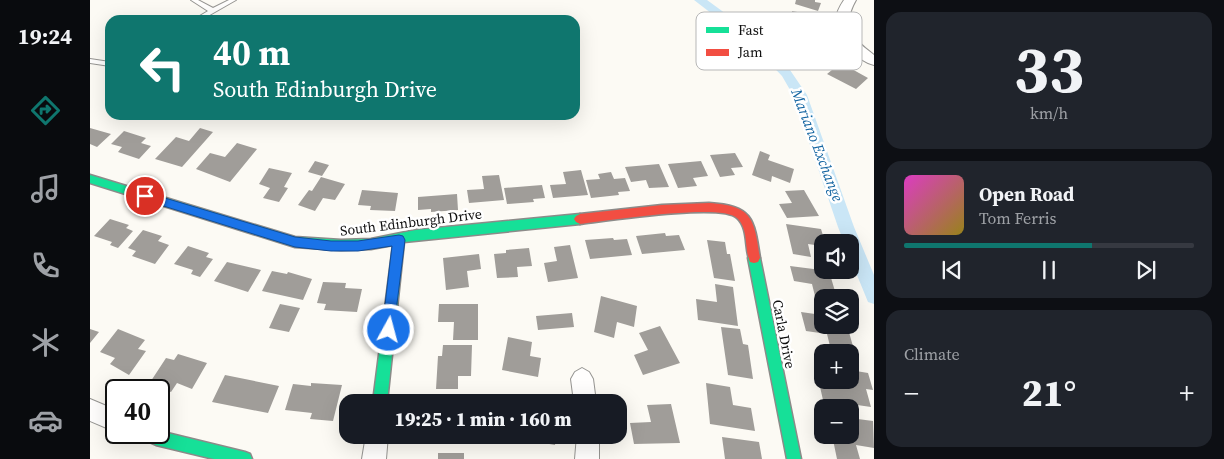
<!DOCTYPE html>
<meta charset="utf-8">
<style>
body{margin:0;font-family:"Source Serif 4",serif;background:#20242c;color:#f1f3f6;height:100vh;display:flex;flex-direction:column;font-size:19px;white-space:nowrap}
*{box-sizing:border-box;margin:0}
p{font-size:16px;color:#9ea1a6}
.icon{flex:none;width:28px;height:28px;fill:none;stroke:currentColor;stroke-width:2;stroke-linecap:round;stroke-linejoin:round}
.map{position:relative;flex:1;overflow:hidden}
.drawer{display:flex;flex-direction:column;gap:12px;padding:12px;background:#0d0f14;width:350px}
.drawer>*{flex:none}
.guide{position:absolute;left:15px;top:15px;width:475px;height:105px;border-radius:15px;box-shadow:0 5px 20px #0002;background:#0f766e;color:#fff;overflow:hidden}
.tools{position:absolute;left:724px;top:234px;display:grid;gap:10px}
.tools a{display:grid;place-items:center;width:45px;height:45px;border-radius:10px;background:#171b24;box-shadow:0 5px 20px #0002;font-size:25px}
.speed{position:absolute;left:15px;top:379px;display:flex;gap:10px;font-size:25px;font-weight:700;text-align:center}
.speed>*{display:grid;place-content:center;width:65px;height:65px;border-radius:50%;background:#171b24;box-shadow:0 5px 20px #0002;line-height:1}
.speed .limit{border:2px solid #111;border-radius:8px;background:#fff;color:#111}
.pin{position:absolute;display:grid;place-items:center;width:42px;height:42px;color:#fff;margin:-21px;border:2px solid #fff;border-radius:50%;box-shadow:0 1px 5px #0007}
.me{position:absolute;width:55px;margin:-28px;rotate:7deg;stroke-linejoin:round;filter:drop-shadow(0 0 4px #0008)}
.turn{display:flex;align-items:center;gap:18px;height:105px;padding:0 25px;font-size:22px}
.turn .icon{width:65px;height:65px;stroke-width:2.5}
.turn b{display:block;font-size:35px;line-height:42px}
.big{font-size:38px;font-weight:800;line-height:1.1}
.drawer .widget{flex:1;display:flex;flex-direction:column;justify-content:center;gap:8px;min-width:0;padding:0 18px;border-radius:15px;background:#20242c}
.drawer .dial{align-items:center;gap:0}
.dial b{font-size:65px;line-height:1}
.song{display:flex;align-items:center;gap:15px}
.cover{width:60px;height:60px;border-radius:8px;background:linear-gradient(135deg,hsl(310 70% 55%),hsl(50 70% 35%))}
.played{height:5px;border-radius:2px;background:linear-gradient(90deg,#0f766e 65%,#363941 65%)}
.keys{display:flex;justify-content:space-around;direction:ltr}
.heat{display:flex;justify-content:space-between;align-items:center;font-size:28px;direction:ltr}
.trip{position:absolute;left:249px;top:394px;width:288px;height:50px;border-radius:15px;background:#171b24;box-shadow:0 5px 20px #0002;font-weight:800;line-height:50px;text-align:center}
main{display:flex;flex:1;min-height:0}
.tabs{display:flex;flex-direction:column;width:90px;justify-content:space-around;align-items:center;background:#090b0e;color:#9ea1a6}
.tabs .icon{width:35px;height:35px}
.tabs .active{color:#0f766e}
.tabs b{font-size:22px;color:#f1f3f6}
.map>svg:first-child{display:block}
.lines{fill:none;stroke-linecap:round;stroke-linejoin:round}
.canal{fill:#cae6f6;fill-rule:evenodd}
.building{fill:#a09d99}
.lane-casing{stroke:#969592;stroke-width:2}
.street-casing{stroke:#969592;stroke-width:2}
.fast-casing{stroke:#8c8b89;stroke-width:3}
.jam-casing{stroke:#8c8b89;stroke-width:3}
.lane{fill:#fffefd;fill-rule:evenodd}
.street{fill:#fffefd;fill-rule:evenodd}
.fast{fill:#16e098;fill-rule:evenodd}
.jam{fill:#f24e42;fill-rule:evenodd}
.route{fill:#1a73e8;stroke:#114b97}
.labels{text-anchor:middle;stroke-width:5;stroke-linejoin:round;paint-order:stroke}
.street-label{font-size:14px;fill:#0f0f0f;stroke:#fff}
.water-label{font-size:15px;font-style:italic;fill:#1666a2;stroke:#fff}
.key{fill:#fff;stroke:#b7b7b7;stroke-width:1}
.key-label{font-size:14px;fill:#0f0f0f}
</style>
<main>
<nav class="tabs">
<b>19:24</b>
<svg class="icon active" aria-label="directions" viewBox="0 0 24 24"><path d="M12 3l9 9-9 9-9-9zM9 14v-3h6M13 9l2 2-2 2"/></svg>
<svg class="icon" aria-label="music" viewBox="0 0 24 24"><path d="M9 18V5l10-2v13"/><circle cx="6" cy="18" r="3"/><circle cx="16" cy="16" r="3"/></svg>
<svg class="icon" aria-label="phone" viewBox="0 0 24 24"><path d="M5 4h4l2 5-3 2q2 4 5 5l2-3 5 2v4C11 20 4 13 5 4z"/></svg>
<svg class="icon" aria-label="climate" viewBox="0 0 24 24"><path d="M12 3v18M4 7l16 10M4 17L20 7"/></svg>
<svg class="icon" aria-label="car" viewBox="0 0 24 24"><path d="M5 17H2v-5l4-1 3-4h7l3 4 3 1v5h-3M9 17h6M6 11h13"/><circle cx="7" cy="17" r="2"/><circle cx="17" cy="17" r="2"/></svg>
</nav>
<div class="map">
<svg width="784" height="459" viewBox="0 0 784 459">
<rect width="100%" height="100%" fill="#fcfaf4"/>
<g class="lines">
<path class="canal" d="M604,0H617L669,38L700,70L717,95L764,227L784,275V304L778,302L760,258V242H754L748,227L703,95L692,76L661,44Z"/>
</g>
<path class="building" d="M706,0H725V2L731,3L728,11L705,4Z
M702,11L718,14L719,22L728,23L730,35L705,31L704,28L698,27V20L703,21Z
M748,65L757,70L760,68L778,78L766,89L737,74Z
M0,128L21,134L7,147L0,144Z
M110,128L123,132L92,167L65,159L86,137L99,141Z
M34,131L56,138L51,143L61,146L49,159L28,152L32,147L21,144Z
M147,143L167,149L140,182L106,169L120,153L135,157Z
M670,151L680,155L678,160L704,169L700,183L682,176L681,182L662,175Z
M645,153L653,167L641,168L645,175L630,177L620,155Z
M225,161L239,165L232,176L218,172Z
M611,161L618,176L603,178L607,186L588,188L578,164Z
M569,164L579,187L559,188L556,180L541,182L535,167Z
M179,168L202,173L194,187L198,188L189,202L173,198L180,188L169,184Z
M491,170L498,195L463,198L460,185L476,184L473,172Z
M521,172L524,179L535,178L540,191L528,192L529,195L501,198L496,180L510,179L508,174Z
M409,175L414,200L379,203L377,190L394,189L392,176Z
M231,177L255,184L245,200L233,198L225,211L208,205L219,190L222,191Z
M452,185L455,198L443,199L444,202L417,204L414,188Z
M272,190L308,193L305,211L280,210L281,206L268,205Z
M714,190L729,216L697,218L689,204L702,203L695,191Z
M367,194L368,210L341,212V209L328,210V197Z
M20,219L39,225L36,228L43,231L28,248L20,245L22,242L4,236Z
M696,224L731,229L735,242H732V246L718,244L721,257L703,254Z
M53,230L72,236L68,241L79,245L65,264L42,256L46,251L38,248Z
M575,233L576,236L589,235L595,250L552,254L546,236Z
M523,238L524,240L537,239L542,255L500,259L495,240Z
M617,240L635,242L637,254H640L645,281L624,278Z
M480,245L488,278L458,282L454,263L467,261L464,247Z
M98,246L119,253L116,257L123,259L110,277L101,274L103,270L84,264Z
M439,248L442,266L427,267L428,277L407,278L404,254L416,253V250Z
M389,254L391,269L377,271L379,287L356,290L353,258Z
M137,262L171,270L158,292L124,281Z
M700,266L739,271L747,298L725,296L722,284L704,281Z
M182,271L197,274L198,272L222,279L213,300L172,291Z
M233,282L256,283L255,288L272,289L267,312L234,310L236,304L227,303Z
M625,284L643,287L648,326L608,320L606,299L627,302Z
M511,296L547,306L544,327L527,322L524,338L504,332Z
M190,304L210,308L199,332L179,328Z
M349,304H388V340H363L364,322H348Z
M711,312L732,315V325H757L764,350L740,346L737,334L716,331Z
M482,313L484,327L448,330L446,316Z
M570,326L590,363L553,375L544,355L558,350L549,333Z
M631,327L650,329L653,344L658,345L663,379L638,375Z
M0,329L9,332L0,343Z
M28,329L55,340L48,349L56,351L39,375L20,364L25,358L10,352Z
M418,337L442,342L440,356L451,358L448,377L412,370Z
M353,345H382L381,376H368V389H346L348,356H352Z
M88,354L117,363L102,389L87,383L81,392L59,384L76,358L84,360Z
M760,370L778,373L783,390L776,389L781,407L733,400L728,378L749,381L760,380Z
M135,375L189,386L178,413L122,402Z
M221,383L252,385L243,421L220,419L222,413L195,410L203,384L221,386Z
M616,383L640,387L643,405L661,408L665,431L620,424Z
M409,394L449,400V402H408Z
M344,399H387V402H344Z
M581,404L590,443L544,444L540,423L561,422L557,405Z
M760,418L783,421L784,448L766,445L770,459H747L742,435H760Z
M360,435H386V443H360Z
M443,435H466L465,445L442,441Z
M632,437L669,442L672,459H635Z
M348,453H374V459H348Z"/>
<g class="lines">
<defs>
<path id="lane" d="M101,0H108L123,8L139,0H146L111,20H103L118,11Z
M0,59L20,62V66L0,63Z"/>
<path id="street" d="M754,0H766C751,26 762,39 784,55V65C767,61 744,37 746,18C747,11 750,6 754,0Z
M492,368L499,372L503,379L506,402H484L481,379L485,372Z
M0,399L26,410V432L0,421Z
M276,435H298L296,459H272Z
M487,435H509V459H485Z"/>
<path id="fast" d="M0,175L205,237L251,240L281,239L326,230L490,214L494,216L496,219L494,222L490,224L314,242L297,402H283L303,245L281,249L251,250L205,247L0,183Z
M664,253L668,254L670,258L711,459H697L658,258L660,254Z
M69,431L155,452L160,454L162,459H124L66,445L48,437L46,432Z"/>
<path id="jam" d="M619,203C662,206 664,217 670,258L668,262L664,263L660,262C654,248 659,229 647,218C632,203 515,221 490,224L486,222L484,219L486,216L490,214L572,205Z"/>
</defs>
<use href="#lane" class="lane-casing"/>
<use href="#street" class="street-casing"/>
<use href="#fast" class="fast-casing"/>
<use href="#jam" class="jam-casing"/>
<use href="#lane" class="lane"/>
<use href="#street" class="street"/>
<use href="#fast" class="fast"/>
<use href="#jam" class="jam"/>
</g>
<path class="route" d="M55,192L205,237L241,241H268L309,235L313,236L315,240L303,335L299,337L294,335L292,330L302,246L268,251H241L205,247L51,199L50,196L51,193Z"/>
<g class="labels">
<g class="street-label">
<text transform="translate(321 222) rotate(-7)" y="5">South Edinburgh Drive</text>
<text transform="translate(694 334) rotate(79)" y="5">Carla Drive</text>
</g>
<g class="water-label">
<text transform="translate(727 145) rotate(69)" y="5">Mariano Exchange</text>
</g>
</g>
<rect x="606" y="12" width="166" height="58" rx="8" class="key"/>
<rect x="616" y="27" width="23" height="6" fill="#16e098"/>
<rect x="616" y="49" width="23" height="7" fill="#f24e42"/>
<g class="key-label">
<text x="648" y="35">Fast</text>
<text x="648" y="57">Jam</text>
</g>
</svg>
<div class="tools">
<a><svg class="icon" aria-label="sound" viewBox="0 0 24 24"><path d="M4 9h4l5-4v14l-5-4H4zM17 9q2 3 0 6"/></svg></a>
<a><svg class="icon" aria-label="layers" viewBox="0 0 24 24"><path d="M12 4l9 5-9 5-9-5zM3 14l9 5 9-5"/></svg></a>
<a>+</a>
<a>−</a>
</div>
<div class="speed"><div class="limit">40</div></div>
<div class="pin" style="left:55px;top:196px;background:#d93025"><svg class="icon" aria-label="arrive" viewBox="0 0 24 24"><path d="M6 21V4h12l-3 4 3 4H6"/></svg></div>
<svg class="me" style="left:299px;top:330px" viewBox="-20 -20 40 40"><circle r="17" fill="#1a73e8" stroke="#fff" stroke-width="3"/><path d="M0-11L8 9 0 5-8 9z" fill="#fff"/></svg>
<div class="trip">19:25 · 1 min · 160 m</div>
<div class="guide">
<div class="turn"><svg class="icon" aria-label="left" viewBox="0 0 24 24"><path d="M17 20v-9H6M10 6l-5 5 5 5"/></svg><div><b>40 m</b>South Edinburgh Drive</div></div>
</div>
</div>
<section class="drawer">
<div class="widget dial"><b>33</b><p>km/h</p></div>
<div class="widget">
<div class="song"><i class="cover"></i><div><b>Open Road</b><p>Tom Ferris</p></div></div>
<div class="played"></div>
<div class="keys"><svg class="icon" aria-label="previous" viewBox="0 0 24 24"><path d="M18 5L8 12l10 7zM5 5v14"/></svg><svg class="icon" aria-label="pause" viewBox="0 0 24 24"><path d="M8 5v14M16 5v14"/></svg><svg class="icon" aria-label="next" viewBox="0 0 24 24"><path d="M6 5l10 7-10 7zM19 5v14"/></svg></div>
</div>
<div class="widget"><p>Climate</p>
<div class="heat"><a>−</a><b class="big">21°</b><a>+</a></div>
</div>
</section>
</main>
